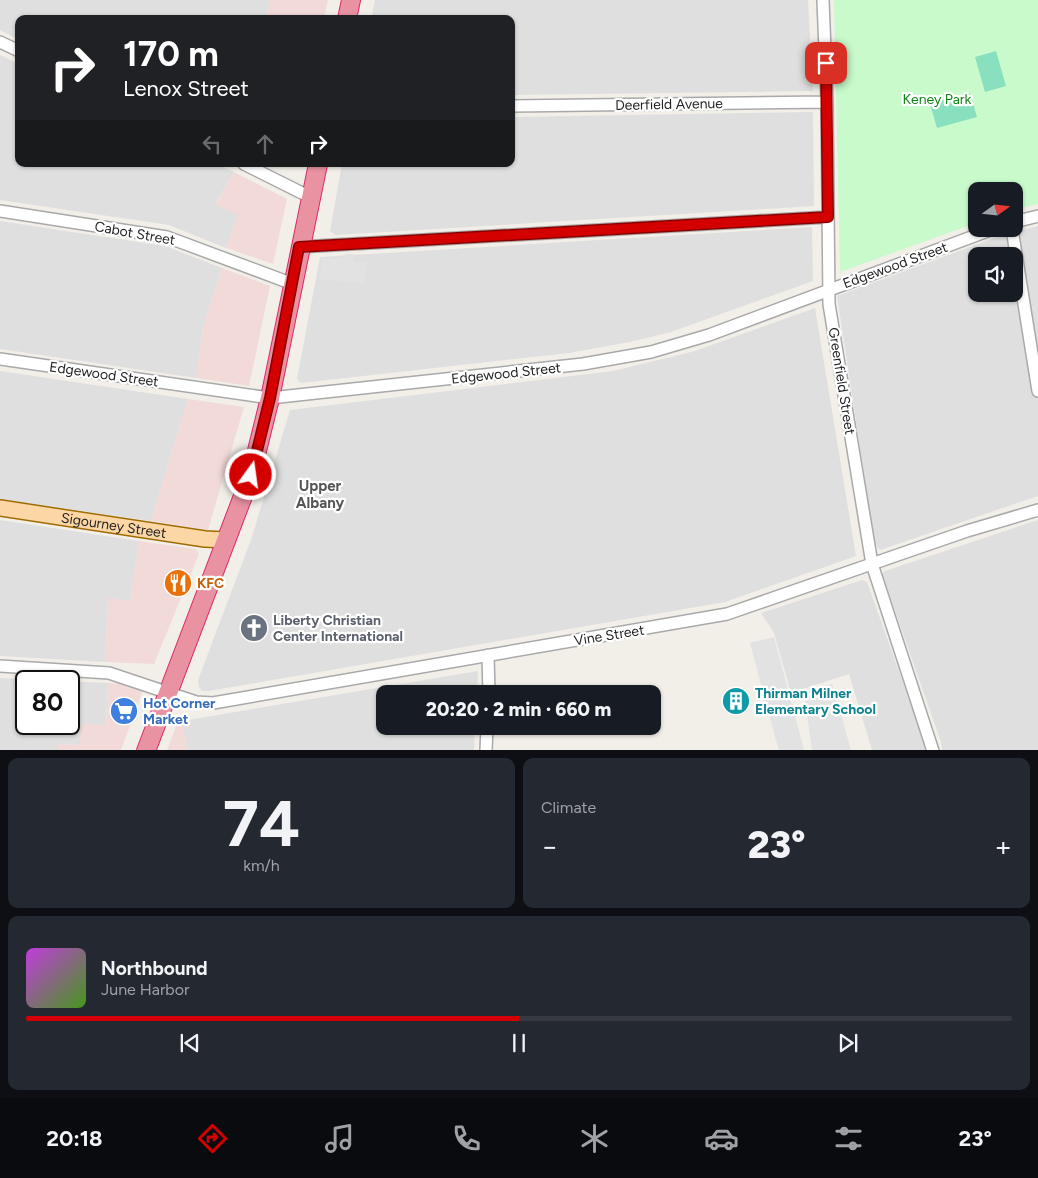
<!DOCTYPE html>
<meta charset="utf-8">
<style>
body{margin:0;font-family:Figtree,sans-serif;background:#242831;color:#f1f3f6;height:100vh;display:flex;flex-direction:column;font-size:19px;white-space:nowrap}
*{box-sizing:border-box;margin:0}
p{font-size:16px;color:#9ea1a6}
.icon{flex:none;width:28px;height:28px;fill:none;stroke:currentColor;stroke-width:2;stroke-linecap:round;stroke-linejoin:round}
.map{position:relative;height:750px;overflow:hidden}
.sheet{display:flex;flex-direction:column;gap:8px;padding:8px;background:#0d0f14;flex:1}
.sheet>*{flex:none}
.guide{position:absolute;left:15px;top:15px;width:500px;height:152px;border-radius:10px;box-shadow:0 1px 4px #0004;background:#202124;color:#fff;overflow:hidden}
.needle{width:32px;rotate:75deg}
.fabs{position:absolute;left:968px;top:182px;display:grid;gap:10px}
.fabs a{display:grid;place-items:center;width:55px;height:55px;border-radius:10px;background:#171b24;box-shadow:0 1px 4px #0004;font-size:25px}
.speed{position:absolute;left:15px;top:670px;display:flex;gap:10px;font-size:25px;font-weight:700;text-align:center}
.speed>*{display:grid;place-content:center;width:65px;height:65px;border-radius:50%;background:#171b24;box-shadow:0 1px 4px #0004;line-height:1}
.speed .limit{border:2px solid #111;border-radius:8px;background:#fff;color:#111}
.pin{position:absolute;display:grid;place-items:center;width:42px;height:42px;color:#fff;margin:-21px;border-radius:10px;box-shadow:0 2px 8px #0006}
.me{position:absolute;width:55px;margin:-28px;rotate:14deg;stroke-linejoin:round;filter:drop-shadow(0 0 4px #0008)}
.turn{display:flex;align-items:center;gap:18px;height:105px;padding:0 25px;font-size:22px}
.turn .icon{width:65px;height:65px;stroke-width:2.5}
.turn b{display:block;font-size:35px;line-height:42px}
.lanes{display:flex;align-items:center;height:48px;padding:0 25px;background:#0003;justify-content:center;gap:25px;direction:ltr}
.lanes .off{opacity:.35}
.big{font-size:38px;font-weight:800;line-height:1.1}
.sheet .card{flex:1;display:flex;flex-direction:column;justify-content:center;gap:8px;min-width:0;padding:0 18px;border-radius:10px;background:#242831}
.sheet .dial{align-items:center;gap:0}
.dial b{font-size:65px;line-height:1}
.song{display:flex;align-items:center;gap:15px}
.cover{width:60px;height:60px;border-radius:8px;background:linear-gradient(135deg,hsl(290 70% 55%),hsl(100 70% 35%))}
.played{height:5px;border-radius:2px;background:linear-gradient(90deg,#d40000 50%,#363941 50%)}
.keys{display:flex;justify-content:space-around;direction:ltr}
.heat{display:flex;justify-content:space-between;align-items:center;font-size:28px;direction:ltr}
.sheet .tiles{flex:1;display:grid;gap:8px;grid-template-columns:1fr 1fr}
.card:last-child{grid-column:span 2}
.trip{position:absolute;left:376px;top:685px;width:285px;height:50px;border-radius:10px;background:#171b24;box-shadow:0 1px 4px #0004;font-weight:800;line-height:50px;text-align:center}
.tab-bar{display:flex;height:80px;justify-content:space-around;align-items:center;background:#090b0e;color:#9ea1a6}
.tab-bar .icon{width:35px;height:35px}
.tab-bar .active{color:#d40000}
.tab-bar b{font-size:22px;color:#f1f3f6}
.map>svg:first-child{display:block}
.residential{fill:#e0dfdf;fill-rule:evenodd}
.commercial{fill:#f2dad9}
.park{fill:#c8facc}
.pitch{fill:#88e0be}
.parking{fill:#e2e2e2}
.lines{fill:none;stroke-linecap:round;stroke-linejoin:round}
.minor-casing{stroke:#a9a9a9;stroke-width:14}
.major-casing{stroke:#a06b00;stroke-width:18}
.highway-casing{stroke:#dc2a67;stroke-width:20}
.minor{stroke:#fff;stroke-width:11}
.major{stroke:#fcd6a4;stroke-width:15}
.highway{stroke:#e892a2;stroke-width:18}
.route-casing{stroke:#8a0000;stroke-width:12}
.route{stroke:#d40000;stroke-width:9}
.labels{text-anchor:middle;stroke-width:4.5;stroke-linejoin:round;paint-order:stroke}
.park-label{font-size:14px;fill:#0c8416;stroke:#fff}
.street-label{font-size:14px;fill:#222;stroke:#fff}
.food-label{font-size:14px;font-weight:bold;fill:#c56008;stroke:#fff;text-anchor:start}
.worship-label{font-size:14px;font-weight:bold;fill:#5b616d;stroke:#fff;text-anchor:start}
.culture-label{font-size:14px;font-weight:bold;fill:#0d838f;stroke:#fff;text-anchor:start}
.shop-label{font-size:14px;font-weight:bold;fill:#366cbe;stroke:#fff;text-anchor:start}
.neighbourhood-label{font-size:15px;font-weight:bold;fill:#555;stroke:#fff}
</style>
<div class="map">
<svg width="1038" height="751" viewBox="0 0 1038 751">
<rect width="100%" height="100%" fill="#f2efe9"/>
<path class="residential" d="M0,0H270L267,19H19V40L0,30Z
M375,0H808L813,91L511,95V19H371Z
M0,55L19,64V164H217L234,172L216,204L239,214L226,248L169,225L0,200Z
M813,112L814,206L335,235L330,231L342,164H511V117Z
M0,221L165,246L222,268L203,328L196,378L0,349Z
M1038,226V496L880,550L875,545L837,296L1000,236ZM976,256H1014V294H976Z
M812,227L813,281L671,332L630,342L569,353L301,383L297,379L320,257Z
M815,308L856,556L725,602L209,691H202L199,687L198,680L252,537L290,410L613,371L695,351Z
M0,371L188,399L151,521L0,499Z
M0,520L139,541L130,601L108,599L105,662L0,656Z
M1038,520V750H942L941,742L882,574L885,571Z
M862,580L867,582L927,750H872L849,674L791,693L774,633L761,613Z
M478,671L477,694H385V726H475L474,750H187L182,721Z
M0,678L108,683L106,725L80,745L59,744L58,750H0ZM26,681H69V724H26Z"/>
<path class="commercial" d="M270,0H328L324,19H267Z
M234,172L287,199L273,264L226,248L238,214L216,205Z
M222,268L270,286L249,386L196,378L203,328Z
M188,399L244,407L208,530L151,521Z
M139,541L196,549L199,554L154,664L105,662L108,598L130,601Z
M108,683L140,685L143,690L121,750L58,751V744L80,745L81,724L106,725Z
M182,721L187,750H167L176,726Z"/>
<path class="park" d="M834,0H1038V204L1014,210V191H976V223L840,272Z"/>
<path class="pitch" d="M996,51L1006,86L985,92L975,57Z
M970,93L977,117L937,128L930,104Z"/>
<path class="parking" d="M345,254H354L355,262H366L365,283L320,280L322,259L344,258Z
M774,637L804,750H779L775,737L750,643Z
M832,684L851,750H812L804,692Z"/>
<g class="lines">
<defs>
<path id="minor" d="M823,0L827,102L829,304L872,564L933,751
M0,42L19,51
M511,106L827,102
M244,164L310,197
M0,211L167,237L293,284
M1014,222L1038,216
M1012,229L1038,391
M299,247L828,217
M0,359L270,398L583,364L651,352L709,335L993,229
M488,655L489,694
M0,666L109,673L196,702L213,703L727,614L967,531L1038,510
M486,751L487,726"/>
<g id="major">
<path id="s1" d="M0,508L205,539L226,540"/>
</g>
<path id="highway" d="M347,19L351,0
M146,751L251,475L270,398L318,164"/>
</defs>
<use href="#minor" class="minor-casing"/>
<use href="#major" class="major-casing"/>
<use href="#highway" class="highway-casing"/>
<use href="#minor" class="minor"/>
<use href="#major" class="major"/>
<use href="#highway" class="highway"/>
</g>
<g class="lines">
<defs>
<path id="route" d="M251,475L270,398L299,247L828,217L826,63"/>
</defs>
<use href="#route" class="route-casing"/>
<use href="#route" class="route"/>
</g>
<defs>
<symbol id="restaurant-disc" viewBox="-11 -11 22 22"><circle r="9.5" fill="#e8710a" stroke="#fff"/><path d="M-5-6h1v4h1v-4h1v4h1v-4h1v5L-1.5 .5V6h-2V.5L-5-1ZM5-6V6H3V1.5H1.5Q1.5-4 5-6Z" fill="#fff"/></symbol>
<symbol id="church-disc" viewBox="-11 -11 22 22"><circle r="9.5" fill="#6b7280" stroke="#fff"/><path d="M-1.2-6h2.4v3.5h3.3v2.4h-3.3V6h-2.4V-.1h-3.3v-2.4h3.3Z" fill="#fff"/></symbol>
<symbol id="building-disc" viewBox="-11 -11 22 22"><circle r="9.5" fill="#0f9aa8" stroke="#fff"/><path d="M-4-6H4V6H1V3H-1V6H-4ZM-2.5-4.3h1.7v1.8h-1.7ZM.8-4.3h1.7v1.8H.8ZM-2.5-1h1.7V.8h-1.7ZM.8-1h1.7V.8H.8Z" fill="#fff"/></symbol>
<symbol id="supermarket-disc" viewBox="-11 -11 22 22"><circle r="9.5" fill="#3f7fe0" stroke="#fff"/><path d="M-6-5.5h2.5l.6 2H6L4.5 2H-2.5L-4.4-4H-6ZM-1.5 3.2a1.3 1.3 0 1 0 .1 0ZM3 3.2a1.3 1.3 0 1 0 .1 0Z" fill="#fff"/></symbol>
</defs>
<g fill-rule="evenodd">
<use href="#restaurant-disc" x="162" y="567" width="32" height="32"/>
<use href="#church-disc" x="238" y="612" width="32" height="32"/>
<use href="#building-disc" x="720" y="685" width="32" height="32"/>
<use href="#supermarket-disc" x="108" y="695" width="32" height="32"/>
</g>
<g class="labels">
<g class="park-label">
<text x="937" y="104">Keney Park</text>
</g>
<g class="street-label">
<text transform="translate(669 104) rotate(-1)" y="5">Deerfield Avenue</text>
<text transform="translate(135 233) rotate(10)" y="5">Cabot Street</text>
<text transform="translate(895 265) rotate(-20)" y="5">Edgewood Street</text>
<text transform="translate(506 373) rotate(-6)" y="5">Edgewood Street</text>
<text transform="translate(104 374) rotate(8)" y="5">Edgewood Street</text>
<text transform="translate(842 381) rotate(81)" y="5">Greenfield Street</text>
<text dy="5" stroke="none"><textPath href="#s1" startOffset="115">Sigourney Street</textPath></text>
<text transform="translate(609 635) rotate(-9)" y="5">Vine Street</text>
</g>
<g class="food-label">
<text x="197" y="588">KFC</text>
</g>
<g class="worship-label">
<text x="273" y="625">Liberty Christian<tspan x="273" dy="16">Center International</tspan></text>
</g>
<g class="culture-label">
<text x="755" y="698">Thirman Milner<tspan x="755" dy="16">Elementary School</tspan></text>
</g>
<g class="shop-label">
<text x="143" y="708">Hot Corner<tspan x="143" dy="16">Market</tspan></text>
</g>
<g class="neighbourhood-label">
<text x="320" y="491">Upper<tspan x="320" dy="17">Albany</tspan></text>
</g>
</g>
</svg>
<div class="fabs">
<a><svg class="needle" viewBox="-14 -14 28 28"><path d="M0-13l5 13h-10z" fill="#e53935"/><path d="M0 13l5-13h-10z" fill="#9ea1a6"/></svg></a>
<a><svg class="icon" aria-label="sound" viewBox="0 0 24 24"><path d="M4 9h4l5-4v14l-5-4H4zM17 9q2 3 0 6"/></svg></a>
</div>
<div class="speed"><div class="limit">80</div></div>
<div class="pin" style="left:826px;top:63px;background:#d93025"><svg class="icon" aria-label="arrive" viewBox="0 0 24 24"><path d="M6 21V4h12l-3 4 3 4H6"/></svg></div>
<svg class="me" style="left:251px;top:475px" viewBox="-20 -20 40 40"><circle r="17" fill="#d40000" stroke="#fff" stroke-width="3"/><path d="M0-11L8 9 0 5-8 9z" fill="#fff"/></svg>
<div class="trip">20:20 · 2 min · 660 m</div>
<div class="guide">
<div class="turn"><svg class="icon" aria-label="right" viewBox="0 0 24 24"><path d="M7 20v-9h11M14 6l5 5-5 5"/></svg><div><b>170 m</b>Lenox Street</div></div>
<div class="lanes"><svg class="icon off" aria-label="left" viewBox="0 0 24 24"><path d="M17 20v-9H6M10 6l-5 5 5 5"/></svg><svg class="icon off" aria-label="ahead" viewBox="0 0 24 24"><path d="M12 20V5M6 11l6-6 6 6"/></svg><svg class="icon" aria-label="right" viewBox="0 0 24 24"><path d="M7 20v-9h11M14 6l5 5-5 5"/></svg></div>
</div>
</div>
<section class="sheet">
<div class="tiles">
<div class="card dial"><b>74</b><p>km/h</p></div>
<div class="card"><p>Climate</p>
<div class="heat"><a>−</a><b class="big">23°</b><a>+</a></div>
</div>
<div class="card">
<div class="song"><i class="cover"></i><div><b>Northbound</b><p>June Harbor</p></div></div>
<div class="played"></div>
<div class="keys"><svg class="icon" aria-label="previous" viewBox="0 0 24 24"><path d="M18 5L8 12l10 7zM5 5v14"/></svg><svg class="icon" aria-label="pause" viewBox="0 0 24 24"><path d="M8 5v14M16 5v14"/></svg><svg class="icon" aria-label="next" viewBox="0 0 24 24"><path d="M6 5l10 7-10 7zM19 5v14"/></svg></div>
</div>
</div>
</section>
<nav class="tab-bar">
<b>20:18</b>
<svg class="icon active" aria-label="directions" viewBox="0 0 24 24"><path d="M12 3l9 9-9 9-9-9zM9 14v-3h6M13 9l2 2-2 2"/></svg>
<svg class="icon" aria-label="music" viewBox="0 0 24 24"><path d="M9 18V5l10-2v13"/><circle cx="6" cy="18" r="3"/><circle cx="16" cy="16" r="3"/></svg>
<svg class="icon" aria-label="phone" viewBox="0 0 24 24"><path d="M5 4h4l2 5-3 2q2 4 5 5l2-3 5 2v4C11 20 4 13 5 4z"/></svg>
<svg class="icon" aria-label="climate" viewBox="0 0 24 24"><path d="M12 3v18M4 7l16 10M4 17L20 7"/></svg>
<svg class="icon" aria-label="car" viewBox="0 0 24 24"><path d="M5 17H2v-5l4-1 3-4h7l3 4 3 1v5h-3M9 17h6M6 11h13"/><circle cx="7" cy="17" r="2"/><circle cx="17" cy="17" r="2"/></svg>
<svg class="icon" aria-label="filters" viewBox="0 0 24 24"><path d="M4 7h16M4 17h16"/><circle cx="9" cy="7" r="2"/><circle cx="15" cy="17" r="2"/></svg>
<b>23°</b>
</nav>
